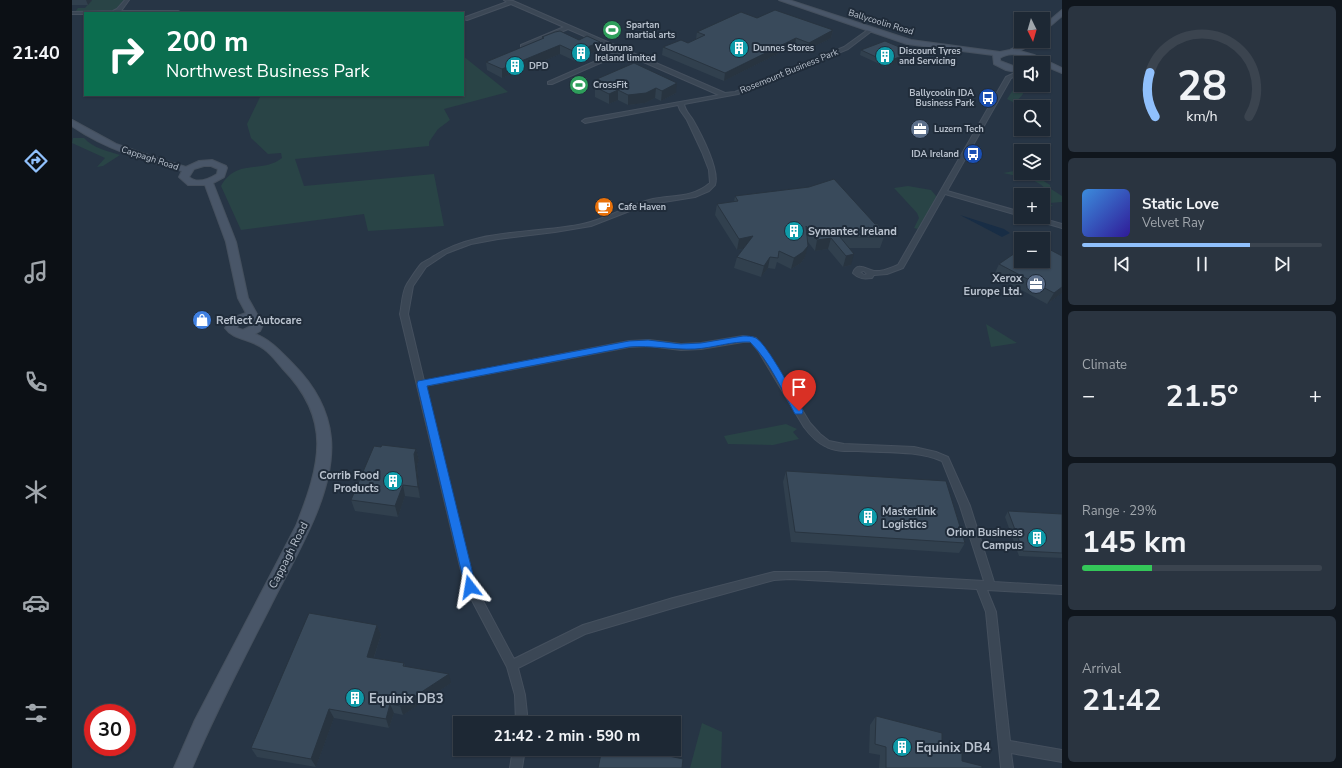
<!DOCTYPE html>
<meta charset="utf-8">
<style>
body{margin:0;font-family:"Nunito Sans",sans-serif;background:#2a3440;color:#f1f3f6;height:100vh;display:flex;flex-direction:column;font-size:15px;white-space:nowrap}
*{box-sizing:border-box;margin:0}
p{font-size:13px;color:#a0a6ac}
.icon{flex:none;width:22px;height:22px;fill:none;stroke:currentColor;stroke-width:2;stroke-linecap:round;stroke-linejoin:round}
.map{position:relative;flex:1;overflow:hidden}
.panel{display:flex;flex-direction:column;gap:6px;padding:6px;background:#10161d;width:280px}
.panel>*{flex:none}
.top-card{position:absolute;left:12px;top:12px;width:380px;height:84px;border-radius:0px;box-shadow:0 1px 3px #0004,0 0 0 1px #3b444f;background:#0b6e4f;color:#fff;overflow:hidden}
.needle{width:26px;rotate:175deg}
.controls{position:absolute;left:942px;top:12px;display:grid;gap:8px}
.controls a{display:grid;place-items:center;width:36px;height:36px;border-radius:0px;background:#1d2834;box-shadow:0 1px 3px #0004,0 0 0 1px #3b444f;font-size:20px}
.speed{position:absolute;left:12px;top:704px;display:flex;gap:8px;font-size:20px;font-weight:700;text-align:center}
.speed>*{display:grid;place-content:center;width:52px;height:52px;border-radius:50%;background:#1d2834;box-shadow:0 1px 3px #0004,0 0 0 1px #3b444f;line-height:1}
.speed .limit{border:6px solid #d22;background:#fff;color:#111}
.pin{position:absolute;display:grid;place-items:center;width:34px;height:34px;color:#fff;margin:-41px -17px;border-radius:50% 50% 50% 0;rotate:-45deg;box-shadow:0 0 4px #0007}
.pin .icon{rotate:45deg}
.me{position:absolute;width:44px;margin:-22px;rotate:346deg;stroke-linejoin:round;filter:drop-shadow(0 0 3px #0008)}
.turn{display:flex;align-items:center;gap:14px;height:84px;padding:0 16px;font-size:18px}
.turn .icon{width:52px;height:52px;stroke-width:2.5}
.turn b{display:block;font-size:28px;line-height:34px}
.big{font-size:30px;font-weight:700;line-height:1.1}
.panel .widget{flex:1;display:flex;flex-direction:column;justify-content:center;gap:6px;min-width:0;padding:0 14px;border-radius:6px;background:#2a3440}
.panel .dial{align-items:center;gap:0}
.dial svg{height:104px;overflow:visible;fill:none;stroke:#3b444f;stroke-width:7;stroke-linecap:round;text-anchor:middle}
.dial text{fill:#f1f3f6;stroke:none}
.song{display:flex;align-items:center;gap:12px}
.cover{width:48px;height:48px;border-radius:6px;background:linear-gradient(135deg,hsl(210 70% 55%),hsl(250 70% 35%))}
.played{height:4px;border-radius:2px;background:linear-gradient(90deg,#90c0fc 70%,#3b444f 70%)}
.keys{display:flex;justify-content:space-around;direction:ltr}
.heat{display:flex;justify-content:space-between;align-items:center;font-size:22px;direction:ltr}
.charge{height:6px;border-radius:3px;background:linear-gradient(90deg,#34c759 29%,#3b444f 0)}
.trip{position:absolute;left:381px;top:716px;width:228px;height:40px;border-radius:0px;background:#1d2834;box-shadow:0 1px 3px #0004,0 0 0 1px #3b444f;font-weight:700;line-height:40px;text-align:center}
main{display:flex;flex:1;min-height:0}
.tab-bar{display:flex;flex-direction:column;width:72px;justify-content:space-around;align-items:center;background:#0c1015;color:#a0a6ac}
.tab-bar .icon{width:28px;height:28px}
.tab-bar .on{color:#90c0fc}
.tab-bar b{font-size:18px;color:#f1f3f6}
.map>svg:first-child{display:block}
.green{fill:#294446}
.water{fill:#182d45}
.lines{fill:none;stroke-linecap:round;stroke-linejoin:round}
.street-casing{stroke:#45505e;stroke-width:2}
.secondary-casing{stroke:#45505e;stroke-width:2}
.street{fill:#3b4755;fill-rule:evenodd}
.secondary{fill:#495668;fill-rule:evenodd}
.wall{fill:#31404e}
.shaded-wall{fill:#283440}
.building{fill:#394a5b;stroke:#283440}
.route{fill:#1a73e8;stroke:#114b97}
.labels{text-anchor:middle;stroke-width:4;stroke-linejoin:round;paint-order:stroke}
.far-street-label{font-size:9px;fill:#b9c2ce;stroke:#202c3a}
.far-poi-label{font-size:9px;font-weight:bold;fill:#b9c2ce;stroke:#202c3a;text-anchor:start}
.poi-label{font-size:11px;font-weight:bold;fill:#b9c2ce;stroke:#202c3a;text-anchor:start}
.street-label{font-size:11px;fill:#b9c2ce;stroke:#202c3a}
.near-poi-label{font-size:13px;font-weight:bold;fill:#b9c2ce;stroke:#202c3a;text-anchor:start}
</style>
<main>
<nav class="tab-bar">
<b>21:40</b>
<svg class="icon on" aria-label="directions" viewBox="0 0 24 24"><path d="M12 3l9 9-9 9-9-9zM9 14v-3h6M13 9l2 2-2 2"/></svg>
<svg class="icon" aria-label="music" viewBox="0 0 24 24"><path d="M9 18V5l10-2v13"/><circle cx="6" cy="18" r="3"/><circle cx="16" cy="16" r="3"/></svg>
<svg class="icon" aria-label="phone" viewBox="0 0 24 24"><path d="M5 4h4l2 5-3 2q2 4 5 5l2-3 5 2v4C11 20 4 13 5 4z"/></svg>
<svg class="icon" aria-label="climate" viewBox="0 0 24 24"><path d="M12 3v18M4 7l16 10M4 17L20 7"/></svg>
<svg class="icon" aria-label="car" viewBox="0 0 24 24"><path d="M5 17H2v-5l4-1 3-4h7l3 4 3 1v5h-3M9 17h6M6 11h13"/><circle cx="7" cy="17" r="2"/><circle cx="17" cy="17" r="2"/></svg>
<svg class="icon" aria-label="filters" viewBox="0 0 24 24"><path d="M4 7h16M4 17h16"/><circle cx="9" cy="7" r="2"/><circle cx="15" cy="17" r="2"/></svg>
</nav>
<div class="map">
<svg width="990" height="768" viewBox="0 0 990 768">
<rect width="100%" height="100%" fill="#273545"/>
<path class="green" d="M20,0H52L43,10L3,12L6,8H13Z
M391,56L436,92L372,109L378,120L366,129L357,142V146L223,159L232,186L362,174L372,226L296,231L292,214L169,230L149,186C164,158 190,174 210,158L209,153L196,154L179,138L175,124L189,95H391Z
M949,78V85H955C953,92 948,100 941,102L935,99Z
M1,138H12C21,148 35,151 48,155L31,166L25,167L33,158L0,143Z
M947,170L949,173H959L978,185L979,189L990,196V202L977,203L981,206H975C982,179 951,178 931,173Z
M836,186L859,190L865,197L846,229L842,228L847,218L845,213L822,188Z
M914,324L945,343L919,347Z
M714,424L725,429L721,432L727,439L701,445L656,444L652,436Z
M630,723L650,732L649,768H618Z"/>
<path class="water" d="M888,215L932,229L938,233L930,237Z"/>
<g class="lines">
<defs>
<path id="street" d="M53,0H57L49,11H106L108,12L13,13V14H0V12L41,11L45,9Z
M432,0L441,1L653,93L663,92L772,47L797,29L801,30L776,49L666,94L612,104C613,111 618,115 621,120C629,134 648,170 643,185L637,191L623,197L573,205L519,226L483,232L426,239L399,244L375,253L354,267L341,286L336,314L352,381L557,341L577,340L609,344L629,343L671,336L684,338L701,362L738,423L748,434L757,441L772,444L842,447L864,452L876,457L898,506L922,582L990,586V594L915,590L924,612L938,741L990,750V762L939,753L941,768H929L914,612L905,589L718,579L702,580L601,608L513,634L446,668L453,695L456,723H444L443,695L435,667L393,587L328,314C330,305 330,292 335,284C339,278 344,270 349,264C351,262 356,260 359,258C401,229 457,234 506,225C532,221 555,205 581,199C601,195 621,198 638,183L637,170L630,152L615,120L608,110L606,105L513,123L510,121L513,119L647,95L551,53L480,84H476V82L547,51L496,29L453,47H449V45L492,27L439,4L395,20L391,19V18L435,2ZM671,342H679L687,352L732,427C738,435 744,442 753,446C763,452 775,451 786,451C814,453 844,450 870,461L888,506L912,581L755,572H702L601,598L511,625L442,659L403,586L353,386L557,347L577,346L609,350L629,349Z
M949,70V74L939,78L875,191L949,212V216L873,194L831,268L815,274L802,275L800,278C792,279 787,279 781,273C785,261 795,270 802,271C811,272 818,268 826,265L934,77ZM792,271L795,274L792,275L788,272Z
M955,217H965L990,224V228L956,218Z
M441,749H453L450,768H438Z"/>
<path id="secondary" d="M707,0H717L839,40L928,52L938,50L955,41H965L948,51L962,55L990,68V73L971,65V63C956,63 944,47 928,58V61L949,69V73L934,70L922,64L921,55L835,44Z
M990,10V16L971,32V26Z
M0,120L44,144L88,159L114,167L127,161L140,160L154,166L155,168L152,177L141,183L164,242L176,298L186,316L193,320L188,331L183,334C199,340 209,352 221,364C241,384 256,408 259,438C264,494 222,558 198,607C171,660 143,713 120,768H102L123,720L224,526C248,465 261,420 211,369C205,362 199,354 192,349C180,339 161,340 153,328L160,318L174,313L166,298L154,242L133,185H116L107,177L110,171C71,160 33,149 0,126ZM132,166H139L146,169L145,174C137,179 125,184 117,177L122,169ZM176,320L181,322L179,326L171,330L165,328L167,323Z"/>
</defs>
<use href="#street" class="street-casing"/>
<use href="#secondary" class="secondary-casing"/>
<use href="#street" class="street"/>
<use href="#secondary" class="secondary"/>
</g>
<path class="wall" d="M0,0H20L16,5H0Z
M685,18L761,30L759,38L736,50L723,45L652,81L590,55L591,47L616,43L624,39L625,32Z
M470,37L507,40L528,42L527,50L503,61L488,54L430,78L415,70L414,62L470,39Z
M789,50L839,52L838,57L814,67L788,55Z
M562,63L604,93L589,101L583,98L573,103L556,105L546,100L537,104L523,97V87L525,86V79Z
M663,196L812,237L808,248H777L779,265L771,267L756,249L743,251L736,242L733,257L729,263L719,269L705,262L703,269L696,268L689,277L662,268L665,257L671,249L665,250L643,215L645,204L662,202Z
M990,256V293L975,304L922,275L927,264Z
M309,447L344,449L347,460L345,465L348,498L333,496L326,517L283,511L279,500Z
M714,471L893,543L887,553L719,542L711,482Z
M936,511L990,514V558L947,556L933,517Z
M305,625L309,635L302,658L332,663L333,667L379,683L331,715L322,713L317,728L262,718L244,767L185,757L179,748Z
M804,716L870,744L890,761L910,768H807L808,755L797,753L798,725Z"/>
<path class="shaded-wall" d="M14,0H20L16,5Z
M761,30L759,38L736,50L737,43Z
M724,38L723,45L652,81L653,73Z
M528,42L527,50L503,61V52Z
M488,45V54L430,78V69Z
M839,52L838,57L814,67L815,62Z
M605,83L604,93L589,101L590,91Z
M584,88L583,98L573,103L556,105V95Z
M546,90V100L537,104V94Z
M681,236L679,247L665,250L667,239Z
M759,238L756,249L743,251L745,240Z
M736,246L733,257L729,263L719,269L722,258Z
M782,254L779,265L771,267L774,256Z
M698,257L696,268L689,277L692,266Z
M990,287V293L975,304L982,293Z
M344,449L347,460L345,465L348,498L346,487L342,454Z
M331,485L333,496L326,517L323,506Z
M305,625L309,635L299,666L295,657Z
M377,674L379,683L331,715L328,706Z
M318,704L322,713L317,728L314,719Z
M257,709L262,718L244,767L239,759Z"/>
<path class="building" d="M703,10L761,30L737,43L724,38L653,73L591,47L609,40L616,43L633,35L625,32L669,12L685,18Z
M488,31L507,40L515,36L528,42L503,52L488,45L430,69L414,62L472,38L470,37L483,32Z
M813,41L839,52L815,62L789,50Z
M562,63L605,83L590,91L584,88L574,93L556,95L546,90L537,94L523,87L533,83L525,79Z
M762,179L803,224H806L812,237H768L782,254L774,256L759,238L745,240L734,226L736,246L731,252L722,258L707,251L706,258L698,257L692,266L665,257L681,236L667,239L645,204L666,201L663,196L737,187Z
M971,246L990,256V287L982,293L927,264L949,249V261H971Z
M310,445L344,449L342,454L346,487L331,485L323,506L279,500L302,446L309,447Z
M714,471L874,481L893,543L723,532Z
M936,511L990,514V553L951,551Z
M237,613L305,625L295,657L332,663L331,666L377,674L328,706L318,704L314,719L257,709L239,759L179,748Z
M804,716L870,733V744L890,749V761L910,766V768H814V747L803,744Z
M530,749H564L611,759L610,768H526Z"/>
<path class="route" d="M671,336C675,336 680,336 684,338C696,345 723,397 731,411L730,414H723C710,390 698,362 678,342C660,341 641,348 623,349C600,350 579,345 557,347L355,386L404,587L402,591L398,592L394,591L345,384L346,381L557,341L576,340L609,344L629,343Z"/>
<defs>
<symbol id="stadium-disc" viewBox="-11 -11 22 22"><circle r="9.5" fill="#2e9e5b" stroke="#202c3a"/><path d="M0-5a6.5 5 0 1 0 0 10a6.5 5 0 1 0 0-10ZM-3.5-1.8h7v3.6h-7Z" fill="#fff"/></symbol>
<symbol id="building-disc" viewBox="-11 -11 22 22"><circle r="9.5" fill="#0f9aa8" stroke="#202c3a"/><path d="M-4-6H4V6H1V3H-1V6H-4ZM-2.5-4.3h1.7v1.8h-1.7ZM.8-4.3h1.7v1.8H.8ZM-2.5-1h1.7V.8h-1.7ZM.8-1h1.7V.8H.8Z" fill="#fff"/></symbol>
<symbol id="bus-disc" viewBox="-11 -11 22 22"><circle r="9.5" fill="#1a4fb4" stroke="#202c3a"/><path d="M-5-6H5V4H4V6H2V4H-2V6H-4V4H-5ZM-3.5-4V0h7V-4ZM-3.5 1.2v1.5H-2V1.2ZM2 1.2v1.5H3.5V1.2Z" fill="#fff"/></symbol>
<symbol id="office-disc" viewBox="-11 -11 22 22"><circle r="9.5" fill="#5c6f8a" stroke="#202c3a"/><path d="M-6-3h4V-5.5h4V-3h4V5H-6ZM-1-4.5V-3h2v-1.5ZM-6 0V1H6V0Z" fill="#fff"/></symbol>
<symbol id="cafe-disc" viewBox="-11 -11 22 22"><circle r="9.5" fill="#e8710a" stroke="#202c3a"/><path d="M-5.5-4.5H6V0H3Q3 3.5 0 3.5H-2.5Q-5.5 3.5-5.5 0ZM3-3.2v2h1.7v-2ZM-6 4.5H4V6H-6Z" fill="#fff"/></symbol>
<symbol id="shop-disc" viewBox="-11 -11 22 22"><circle r="9.5" fill="#3f7fe0" stroke="#202c3a"/><path d="M-5-2.5h2.3a2.7 3.5 0 0 1 5.4 0H5L5.5 6h-11ZM-1.5-2.5h3a1.5 2.3 0 0 0-3 0Z" fill="#fff"/></symbol>
</defs>
<g fill-rule="evenodd">
<use href="#stadium-disc" x="529" y="19" width="22" height="22"/>
<use href="#building-disc" x="656" y="37" width="22" height="22"/>
<use href="#building-disc" x="498" y="42" width="22" height="22"/>
<use href="#building-disc" x="802" y="45" width="22" height="22"/>
<use href="#building-disc" x="432" y="55" width="22" height="22"/>
<use href="#stadium-disc" x="496" y="74" width="22" height="22"/>
<use href="#bus-disc" x="905" y="87" width="22" height="22"/>
<use href="#office-disc" x="837" y="118" width="22" height="22"/>
<use href="#bus-disc" x="890" y="143" width="22" height="22"/>
<use href="#cafe-disc" x="521" y="196" width="22" height="22"/>
<use href="#building-disc" x="711" y="220" width="22" height="22"/>
<use href="#office-disc" x="953" y="273" width="22" height="22"/>
<use href="#shop-disc" x="119" y="309" width="22" height="22"/>
<use href="#building-disc" x="310" y="470" width="22" height="22"/>
<use href="#building-disc" x="785" y="506" width="22" height="22"/>
<use href="#building-disc" x="954" y="527" width="22" height="22"/>
<use href="#building-disc" x="272" y="687" width="22" height="22"/>
<use href="#building-disc" x="819" y="736" width="22" height="22"/>
</g>
<g class="labels">
<g class="far-street-label">
<text transform="translate(809 22) rotate(17)" y="3">Ballycoolin Road</text>
<text transform="translate(717 71) rotate(-22)" y="3">Rosemount Business Park</text>
<text transform="translate(78 158) rotate(18)" y="3">Cappagh Road</text>
</g>
<g class="far-poi-label">
<text x="554" y="28">Spartan<tspan x="554" dy="10">martial arts</tspan></text>
<text x="523" y="51">Valbruna<tspan x="523" dy="10">Ireland limited</tspan></text>
<text x="681" y="51">Dunnes Stores</text>
<text x="827" y="54">Discount Tyres<tspan x="827" dy="10">and Servicing</tspan></text>
<text x="457" y="69">DPD</text>
<text x="521" y="88">CrossFit</text>
<text x="902" y="96" text-anchor="end">Ballycoolin IDA<tspan x="902" dy="10">Business Park</tspan></text>
<text x="862" y="132">Luzern Tech</text>
<text x="887" y="157" text-anchor="end">IDA Ireland</text>
<text x="546" y="210">Cafe Haven</text>
</g>
<g class="poi-label">
<text x="736" y="235">Symantec Ireland</text>
<text x="950" y="282" text-anchor="end">Xerox<tspan x="950" dy="13">Europe Ltd.</tspan></text>
<text x="144" y="324">Reflect Autocare</text>
<text x="307" y="479" text-anchor="end">Corrib Food<tspan x="307" dy="13">Products</tspan></text>
<text x="810" y="515">Masterlink<tspan x="810" dy="13">Logistics</tspan></text>
<text x="951" y="536" text-anchor="end">Orion Business<tspan x="951" dy="13">Campus</tspan></text>
</g>
<g class="street-label">
<text transform="translate(216 555) rotate(-63)" y="4">Cappagh Road</text>
</g>
<g class="near-poi-label">
<text x="297" y="703">Equinix DB3</text>
<text x="844" y="752">Equinix DB4</text>
</g>
</g>
</svg>
<div class="controls">
<a><svg class="needle" viewBox="-14 -14 28 28"><path d="M0-13l5 13h-10z" fill="#e53935"/><path d="M0 13l5-13h-10z" fill="#a0a6ac"/></svg></a>
<a><svg class="icon" aria-label="sound" viewBox="0 0 24 24"><path d="M4 9h4l5-4v14l-5-4H4zM17 9q2 3 0 6"/></svg></a>
<a><svg class="icon" aria-label="search" viewBox="0 0 24 24"><circle cx="10" cy="10" r="6"/><path d="M15 15l6 6"/></svg></a>
<a><svg class="icon" aria-label="layers" viewBox="0 0 24 24"><path d="M12 4l9 5-9 5-9-5zM3 14l9 5 9-5"/></svg></a>
<a>+</a>
<a>−</a>
</div>
<div class="speed"><div class="limit">30</div></div>
<div class="pin" style="left:727px;top:411px;background:#d93025"><svg class="icon" aria-label="arrive" viewBox="0 0 24 24"><path d="M6 21V4h12l-3 4 3 4H6"/></svg></div>
<svg class="me" style="left:398px;top:587px" viewBox="-20 -20 40 40"><path d="M0-17L14 15 0 8-14 15z" fill="#1a73e8" stroke="#fff" stroke-width="4"/></svg>
<div class="trip">21:42 · 2 min · 590 m</div>
<div class="top-card">
<div class="turn"><svg class="icon" aria-label="right" viewBox="0 0 24 24"><path d="M7 20v-9h11M14 6l5 5-5 5"/></svg><div><b>200 m</b>Northwest Business Park</div></div>
</div>
</div>
<section class="panel">
<div class="widget dial"><svg viewBox="0 0 100 80">
<path d="M14 69A42 42 0 1 1 86 69"/>
<path d="M14 69A42 42 0 0 1 10 35" stroke="#90c0fc"/>
<text x="50" y="56" font-size="32" font-weight="700">28</text>
<text x="50" y="72" font-size="11">km/h</text>
</svg></div>
<div class="widget">
<div class="song"><i class="cover"></i><div><b>Static Love</b><p>Velvet Ray</p></div></div>
<div class="played"></div>
<div class="keys"><svg class="icon" aria-label="previous" viewBox="0 0 24 24"><path d="M18 5L8 12l10 7zM5 5v14"/></svg><svg class="icon" aria-label="pause" viewBox="0 0 24 24"><path d="M8 5v14M16 5v14"/></svg><svg class="icon" aria-label="next" viewBox="0 0 24 24"><path d="M6 5l10 7-10 7zM19 5v14"/></svg></div>
</div>
<div class="widget"><p>Climate</p>
<div class="heat"><a>−</a><b class="big">21.5°</b><a>+</a></div>
</div>
<div class="widget"><p>Range · 29%</p><b class="big">145 km</b><div class="charge"></div></div>
<div class="widget"><p>Arrival</p><b class="big">21:42</b></div>
</section>
</main>
